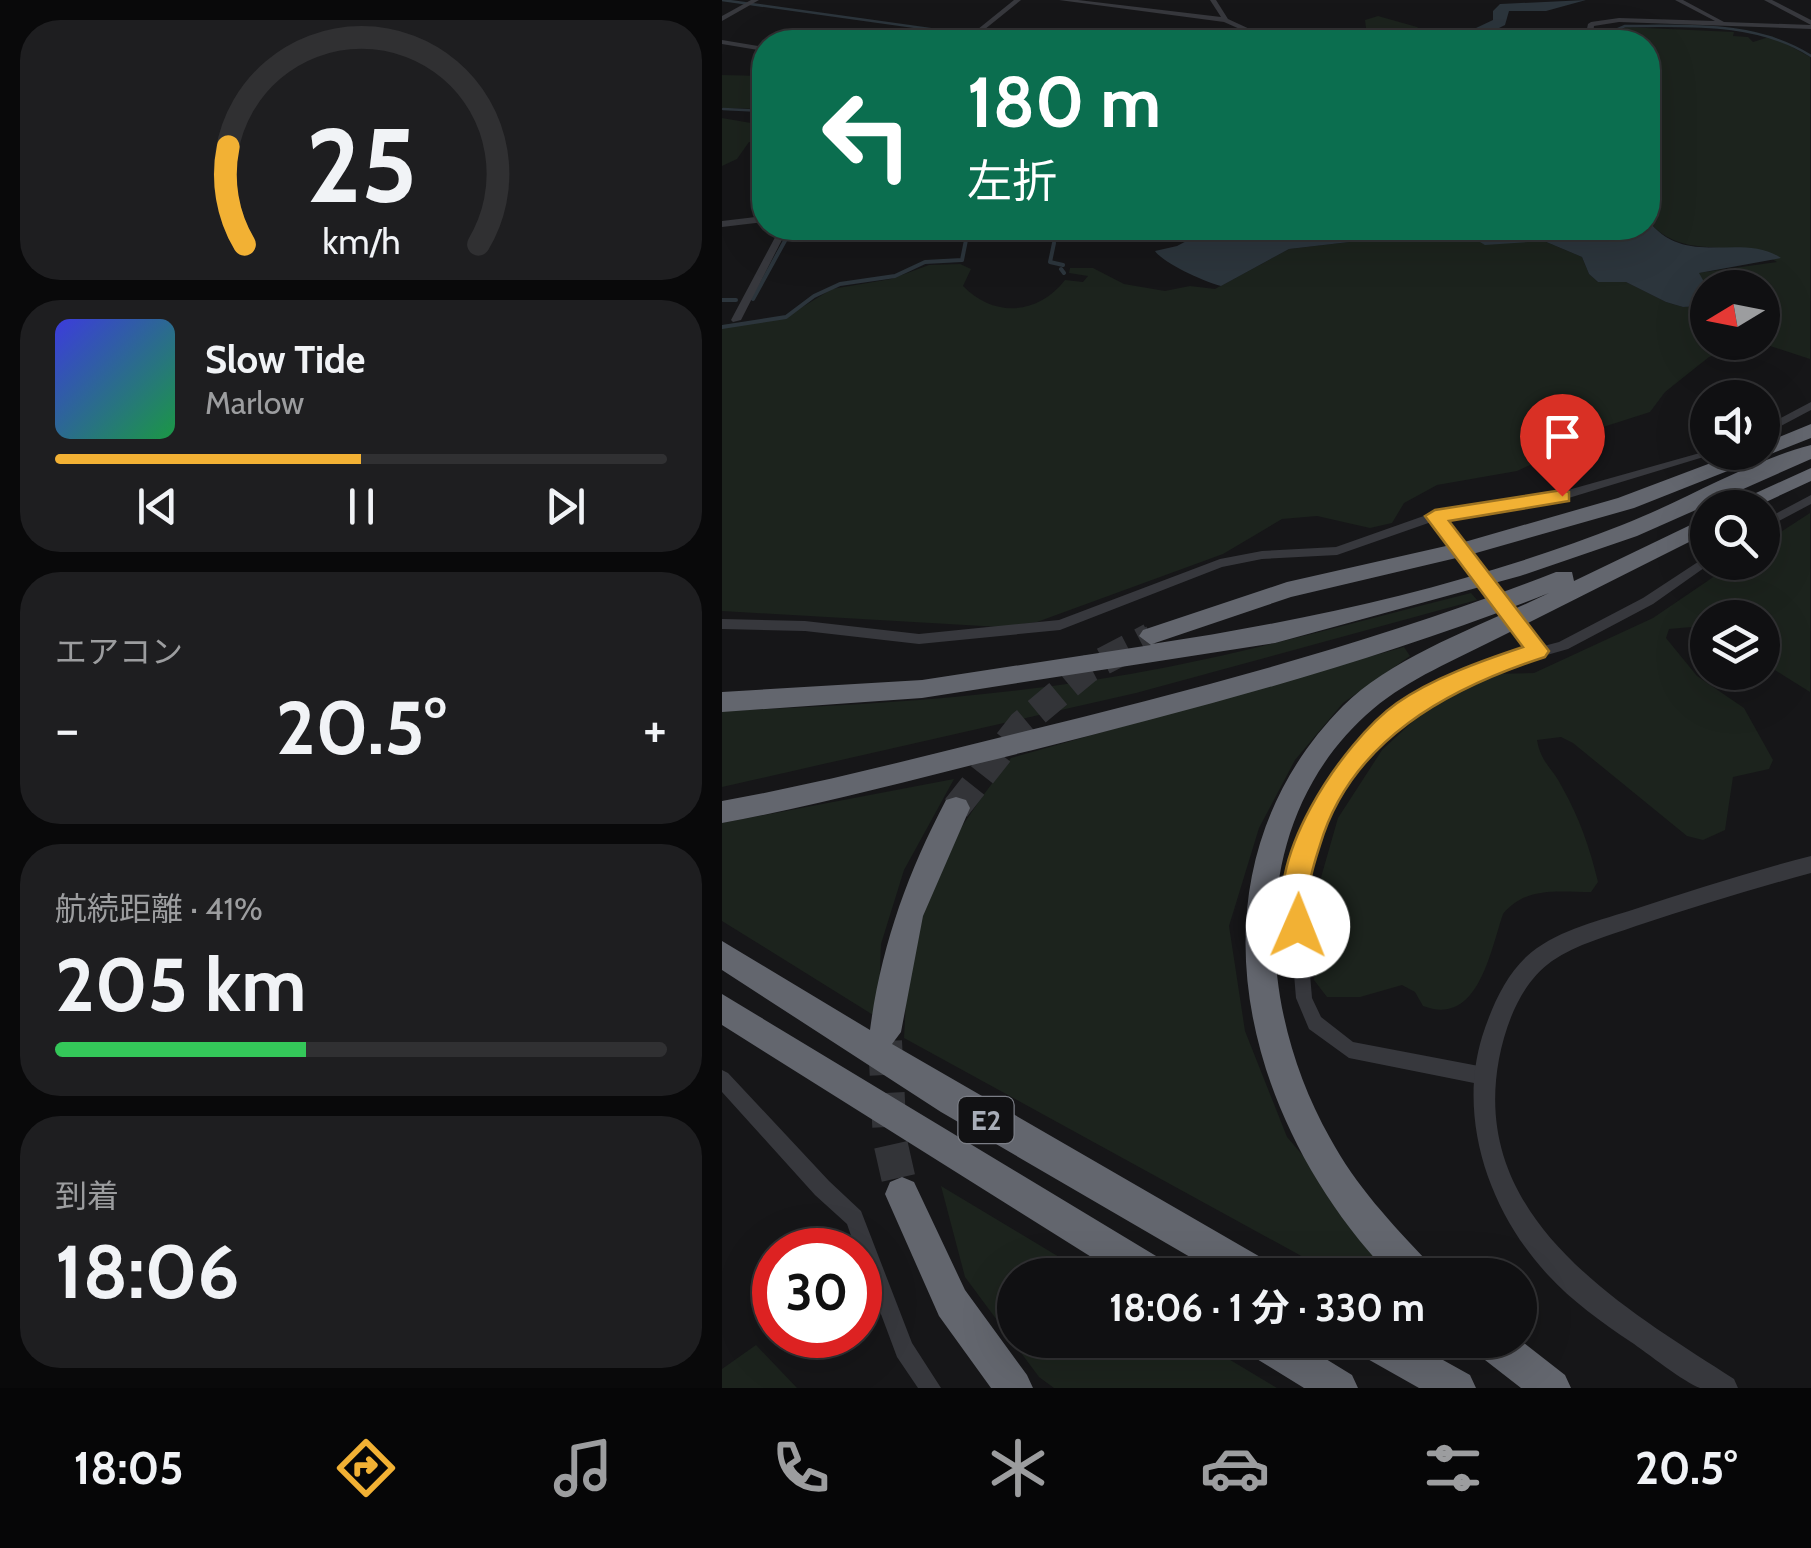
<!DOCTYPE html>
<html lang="ja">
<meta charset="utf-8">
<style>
body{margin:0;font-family:Cabin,"Noto Sans JP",sans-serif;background:#1e1e20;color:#f1f3f6;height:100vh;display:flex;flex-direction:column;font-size:38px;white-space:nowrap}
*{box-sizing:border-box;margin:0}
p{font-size:32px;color:#9c9d9f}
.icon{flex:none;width:55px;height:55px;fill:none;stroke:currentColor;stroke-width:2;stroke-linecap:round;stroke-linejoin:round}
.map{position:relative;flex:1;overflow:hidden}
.sheet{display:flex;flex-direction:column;gap:20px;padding:20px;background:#09090a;width:722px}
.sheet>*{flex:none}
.top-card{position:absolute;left:30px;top:30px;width:908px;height:210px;border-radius:40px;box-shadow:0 10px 40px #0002,0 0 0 2px #303032;background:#0b6e4f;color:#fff;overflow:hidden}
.needle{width:65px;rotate:260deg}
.controls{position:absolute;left:968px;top:270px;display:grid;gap:20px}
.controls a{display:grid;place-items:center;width:90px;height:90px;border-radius:50%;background:#101012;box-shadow:0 10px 40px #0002,0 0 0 2px #303032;font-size:50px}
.speed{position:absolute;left:30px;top:1228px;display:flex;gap:20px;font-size:50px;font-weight:700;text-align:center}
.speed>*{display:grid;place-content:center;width:130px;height:130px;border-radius:50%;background:#101012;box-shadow:0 10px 40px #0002,0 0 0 2px #303032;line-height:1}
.speed .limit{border:15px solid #d22;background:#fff;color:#111}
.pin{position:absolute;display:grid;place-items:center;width:85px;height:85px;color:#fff;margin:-102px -42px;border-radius:50% 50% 50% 0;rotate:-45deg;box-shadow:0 0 10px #0007}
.pin .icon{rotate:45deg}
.me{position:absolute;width:110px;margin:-55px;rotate:1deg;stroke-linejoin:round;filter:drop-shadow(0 0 8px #0008)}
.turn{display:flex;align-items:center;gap:35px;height:210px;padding:0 50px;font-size:45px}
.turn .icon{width:130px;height:130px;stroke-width:2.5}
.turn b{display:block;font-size:70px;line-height:85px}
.big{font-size:75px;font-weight:700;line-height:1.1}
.sheet .tile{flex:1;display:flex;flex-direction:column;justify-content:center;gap:15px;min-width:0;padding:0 35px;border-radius:40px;background:#1e1e20}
.sheet .dial{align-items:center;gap:0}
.dial svg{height:260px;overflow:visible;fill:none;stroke:#303032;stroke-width:7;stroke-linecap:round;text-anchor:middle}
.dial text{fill:#f1f3f6;stroke:none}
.song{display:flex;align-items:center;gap:30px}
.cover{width:120px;height:120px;border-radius:15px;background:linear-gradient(135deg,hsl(240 70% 55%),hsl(140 70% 35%))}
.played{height:10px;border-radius:5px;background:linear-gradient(90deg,#f2b134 50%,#303032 50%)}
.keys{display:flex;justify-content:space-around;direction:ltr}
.heat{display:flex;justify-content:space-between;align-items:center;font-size:55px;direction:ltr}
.charge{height:15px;border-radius:8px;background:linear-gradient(90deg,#34c759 41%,#303032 0)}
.trip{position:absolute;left:275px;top:1258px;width:540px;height:100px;border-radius:50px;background:#101012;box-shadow:0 10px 40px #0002,0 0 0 2px #303032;font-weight:700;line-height:100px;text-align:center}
.tabs{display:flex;height:160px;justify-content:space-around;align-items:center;background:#060607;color:#9c9d9f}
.tabs .icon{width:70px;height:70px}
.tabs .current{color:#f2b134}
.tabs b{font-size:45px;color:#f1f3f6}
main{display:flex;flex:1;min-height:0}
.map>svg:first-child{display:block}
.green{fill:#1c231d}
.water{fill:#2c353c}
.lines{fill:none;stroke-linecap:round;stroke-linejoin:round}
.stream-far1{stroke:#2c353c;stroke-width:2.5}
.stream{stroke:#2c353c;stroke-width:4}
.river{fill:#2c353c;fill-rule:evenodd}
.motorway-tunnel-far2{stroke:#333438;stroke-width:21;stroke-dasharray:21 11;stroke-linecap:butt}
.motorway-tunnel-far1{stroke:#333438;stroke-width:28;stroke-dasharray:28 14;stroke-linecap:butt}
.motorway-tunnel{stroke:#333438;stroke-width:34;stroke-dasharray:34 18;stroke-linecap:butt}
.minor{fill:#37383d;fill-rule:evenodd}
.tertiary{fill:#37383d;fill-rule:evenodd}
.motorway{fill:#63666e;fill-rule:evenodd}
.minor-bridge-far1{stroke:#37383d;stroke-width:11}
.minor-bridge{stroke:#37383d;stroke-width:15}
.route{fill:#f2b134;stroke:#9d7322;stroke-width:2.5}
.labels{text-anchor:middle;stroke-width:10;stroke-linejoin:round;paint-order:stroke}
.shield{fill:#111113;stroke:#7b7e86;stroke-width:2.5}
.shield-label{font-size:28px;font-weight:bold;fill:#a8adb8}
</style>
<main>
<section class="sheet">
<div class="tile dial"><svg viewBox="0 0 100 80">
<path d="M14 69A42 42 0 1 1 86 69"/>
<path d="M14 69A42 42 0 0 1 9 39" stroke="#f2b134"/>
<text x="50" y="56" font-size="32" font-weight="700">25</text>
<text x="50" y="72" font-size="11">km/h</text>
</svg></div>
<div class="tile">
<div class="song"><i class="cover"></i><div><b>Slow Tide</b><p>Marlow</p></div></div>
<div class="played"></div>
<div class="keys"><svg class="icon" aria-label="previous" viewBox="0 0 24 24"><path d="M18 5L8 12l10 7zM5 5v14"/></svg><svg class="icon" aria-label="pause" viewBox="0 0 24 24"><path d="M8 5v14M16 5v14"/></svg><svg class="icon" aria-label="next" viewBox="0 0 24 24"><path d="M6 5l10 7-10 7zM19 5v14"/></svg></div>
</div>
<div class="tile"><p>エアコン</p>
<div class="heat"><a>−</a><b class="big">20.5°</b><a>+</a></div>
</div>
<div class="tile"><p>航続距離 · 41%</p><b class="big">205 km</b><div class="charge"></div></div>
<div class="tile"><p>到着</p><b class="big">18:06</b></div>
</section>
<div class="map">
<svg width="1089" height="1388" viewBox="0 0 1089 1388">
<rect width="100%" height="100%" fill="#161618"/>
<path class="green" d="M656,16L695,27L707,38L699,42H609L594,32L600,28H644L643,20Z
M903,27L1012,32L1011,36L1026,37L1031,42L1050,36L1088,57V359L1042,344H1022L987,357L943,392L928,412L878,428L860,441L795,471L715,485L682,503L670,523L648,528L595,516L560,519L501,554L315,622L278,627L0,611V325L64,317L110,289L169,279L207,265L238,264L249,269L241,286C272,318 316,315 343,280L361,282L366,276L347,273L348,268H371L402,284L443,291L468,286L493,289L567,249L636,241L694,228H727L755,240L822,241L860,257L867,274L876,282H904L944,302L961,307L979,306L985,300V342H1040V288L985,287L976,273L1055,262C1014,235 959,264 925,219V119L931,115L925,113V42H891Z
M0,75L42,76V109L0,108Z
M0,118L29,123L42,132V142H27L15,159L0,166Z
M1088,513V692L1040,662V618H985V633L970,627L947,629L944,638L975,676L1022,708L1051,760L1047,769L1011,777L1003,830L981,840L965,836L851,743L839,737L815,740C819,763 830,767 840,787C857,817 868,848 876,882L869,892C836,892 804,886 781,914C768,952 756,1027 701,1006L693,992L680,985L638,997H605L592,980L596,888L616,818L660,750L701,712L772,674L812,673L931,618L1012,563L1040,562V544Z
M749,593L755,600L414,693L0,787V711C149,705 300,696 446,667C548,647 648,618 749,593Z
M682,647L688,656L621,703L573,760L537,828L507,926L523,1031L565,1137L668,1257L658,1275H614L182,1038C184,1007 184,975 189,944C200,877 249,811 289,758Z
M232,779L182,870L159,944L156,1018L0,921V823Z
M219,1186L367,1275H292V1340H475L555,1388H332L317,1377L243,1277Z
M34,1345L75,1388H0V1369Z"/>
<path class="water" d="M925,219C963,270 1019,231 1059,258L977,273L985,287V300L979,306L961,307L944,302L904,282H876L867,274L860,257L822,241L763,245L746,235L751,228H925Z
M489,228H694L636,241L567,249L499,286C485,283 441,263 433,251L455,246Z"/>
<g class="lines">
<path class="stream-far1" d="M0,0L279,39L407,42
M888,42L896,29L903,26C966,26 1034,21 1089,56
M1,109L42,111
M38,167L42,166"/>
<path class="stream" d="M35,168L42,166
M282,228L281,236L333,232V238
M728,228L746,235
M332,243L328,262L341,265
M339,269L342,273
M31,299L70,228
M0,300H14
M0,327L64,317L92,296L118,284L173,276L203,262L240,260L244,240L265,238L268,228"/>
<path class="river" d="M864,0L824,11H787L783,25L767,33L765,42H746L754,28L771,20V11L778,4Z
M711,36L718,42H681L689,37Z"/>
<path class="motorway-tunnel-far2" d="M423,639L429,636"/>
<path class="motorway-tunnel-far1" d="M234,808L300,724L366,669L428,637"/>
<path class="motorway-tunnel" d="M163,1041L168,1141L180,1194"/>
<path class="minor" d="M29,0H37L0,21V16Z
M292,0H299L247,42H240Z
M337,0H356L499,17L488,0H494L506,19L556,42H547L502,22Z
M953,0H961L1002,22L1089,25V29L897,22L872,26L870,42H862L866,24L869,22L897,18L993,21Z
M1042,0H1050L1089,20V25Z
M0,40L42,47V51L0,44Z
M42,119V128L38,126V121Z
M42,216V222L0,227V221Z
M58,228H66L19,320L11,322L9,320Z
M1089,402V410L1040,436V428Z
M985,451V452H998L840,500L715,520L615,555L540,559L500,567L338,630L197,644L83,631L0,629V619L83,621L197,634L337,620L498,559L540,551L614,547L713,512L839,492Z
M1089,495V504L1040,530V521Z
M985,556V562L989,563L931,604L846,649L775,669L688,714L631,769L595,839L581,890L590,998L599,1017L631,1042L762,1067L768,1070L771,1076L768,1082L762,1085L627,1058L587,1029L574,998L565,890L579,839L621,761L678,706L766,661L837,642L921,598Z
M0,1070L6,1073L107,1181L139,1211L190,1343L219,1388H196L175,1357L138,1258V1250H134L125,1224L93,1195L0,1092Z"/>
<path class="tertiary" d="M1089,856V873C1030,889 972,907 914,926C886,936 855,944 830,961C799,983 784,1023 777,1059C747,1219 899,1306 1012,1379L1016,1388C1005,1388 989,1388 978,1388C963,1383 924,1352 909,1342C879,1322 850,1301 826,1275C768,1213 735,1120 760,1037C769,1009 782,978 804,957C831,932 872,922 907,911C967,891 1027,872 1089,856Z"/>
<path class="motorway" d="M1089,424V438L912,508L747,555L569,597L430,644C589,620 751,584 900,525C962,501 1025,462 1089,445V459L915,536L798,576L553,643L200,698L0,712V692L200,680L429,645L417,636L421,630L565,582L746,541L896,498L1018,452H1040V444Z
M1089,468V481L1031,508H1001Z
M985,517V533C915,568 846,603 776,638C733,660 688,678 651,709C524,817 532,1003 608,1138C634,1186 669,1223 706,1262L711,1275H668C520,1120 456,873 621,706C671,656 763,624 827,593C659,660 485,706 311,750C207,775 105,804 0,823V801C100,783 198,757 296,733C479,688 659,641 834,572H850L852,581Z
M234,797L244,800L248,808L201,916L179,1032L170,1044L547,1262L552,1275H499L219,1112L0,970V941L148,1030C159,947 185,874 224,800Z
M0,994L444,1262L449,1275H398L0,1025Z
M180,1177L192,1182L243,1290L305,1375L311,1388H269L217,1316L163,1194L168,1182Z
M519,1340H573L630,1375L636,1388H582L525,1353Z
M629,1340H685L748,1375L754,1388H697L635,1353Z
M748,1340H798L843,1375L849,1388H799L754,1353Z"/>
<path class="minor-bridge-far1" d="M718,523L806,639"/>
<path class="minor-bridge" d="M804,637L809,643"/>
</g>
<path class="route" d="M840,490L847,492V501L727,521L827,651L823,657C727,688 629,740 598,845C594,858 588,875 587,889C585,905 593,919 586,934L576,938L567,934C535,867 621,741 675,703C711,678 759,661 801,647L703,516L713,510Z"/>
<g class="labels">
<rect class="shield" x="236.5" y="1097" width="55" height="46" rx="8"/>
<g class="shield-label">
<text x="264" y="1130">E2</text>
</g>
</g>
</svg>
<div class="controls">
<a><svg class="needle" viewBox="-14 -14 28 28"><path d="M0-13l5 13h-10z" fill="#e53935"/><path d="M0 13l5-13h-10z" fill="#9c9d9f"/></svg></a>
<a><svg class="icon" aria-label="sound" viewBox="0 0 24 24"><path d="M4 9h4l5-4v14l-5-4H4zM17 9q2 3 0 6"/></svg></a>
<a><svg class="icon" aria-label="search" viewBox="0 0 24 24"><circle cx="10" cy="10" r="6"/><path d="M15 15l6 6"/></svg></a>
<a><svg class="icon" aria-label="layers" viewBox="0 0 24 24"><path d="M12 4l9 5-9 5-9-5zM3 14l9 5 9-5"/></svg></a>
</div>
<div class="speed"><div class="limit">30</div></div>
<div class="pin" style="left:840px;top:496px;background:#d93025"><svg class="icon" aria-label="arrive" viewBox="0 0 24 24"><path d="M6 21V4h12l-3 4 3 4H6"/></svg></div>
<svg class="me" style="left:576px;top:926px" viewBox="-20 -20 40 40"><circle r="19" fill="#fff"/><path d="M0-13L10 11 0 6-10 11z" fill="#f2b134"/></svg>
<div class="trip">18:06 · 1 分 · 330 m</div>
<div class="top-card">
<div class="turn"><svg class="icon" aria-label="left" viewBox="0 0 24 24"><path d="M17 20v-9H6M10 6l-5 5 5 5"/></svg><div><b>180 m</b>左折</div></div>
</div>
</div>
</main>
<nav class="tabs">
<b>18:05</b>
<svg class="icon current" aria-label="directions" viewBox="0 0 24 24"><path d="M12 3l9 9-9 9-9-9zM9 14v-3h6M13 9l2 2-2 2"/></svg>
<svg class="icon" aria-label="music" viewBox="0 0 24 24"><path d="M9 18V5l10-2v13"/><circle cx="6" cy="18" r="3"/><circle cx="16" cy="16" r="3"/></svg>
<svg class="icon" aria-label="phone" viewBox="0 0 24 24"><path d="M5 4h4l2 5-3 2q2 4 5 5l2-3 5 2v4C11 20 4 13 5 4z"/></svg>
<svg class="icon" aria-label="climate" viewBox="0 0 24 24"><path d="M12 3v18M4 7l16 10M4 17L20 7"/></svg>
<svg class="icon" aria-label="car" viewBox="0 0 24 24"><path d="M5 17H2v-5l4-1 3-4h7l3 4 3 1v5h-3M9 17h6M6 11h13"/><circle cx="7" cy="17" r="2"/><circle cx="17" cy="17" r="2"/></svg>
<svg class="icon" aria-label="filters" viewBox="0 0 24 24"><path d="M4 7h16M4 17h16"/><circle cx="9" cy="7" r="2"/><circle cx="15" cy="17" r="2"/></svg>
<b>20.5°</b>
</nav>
